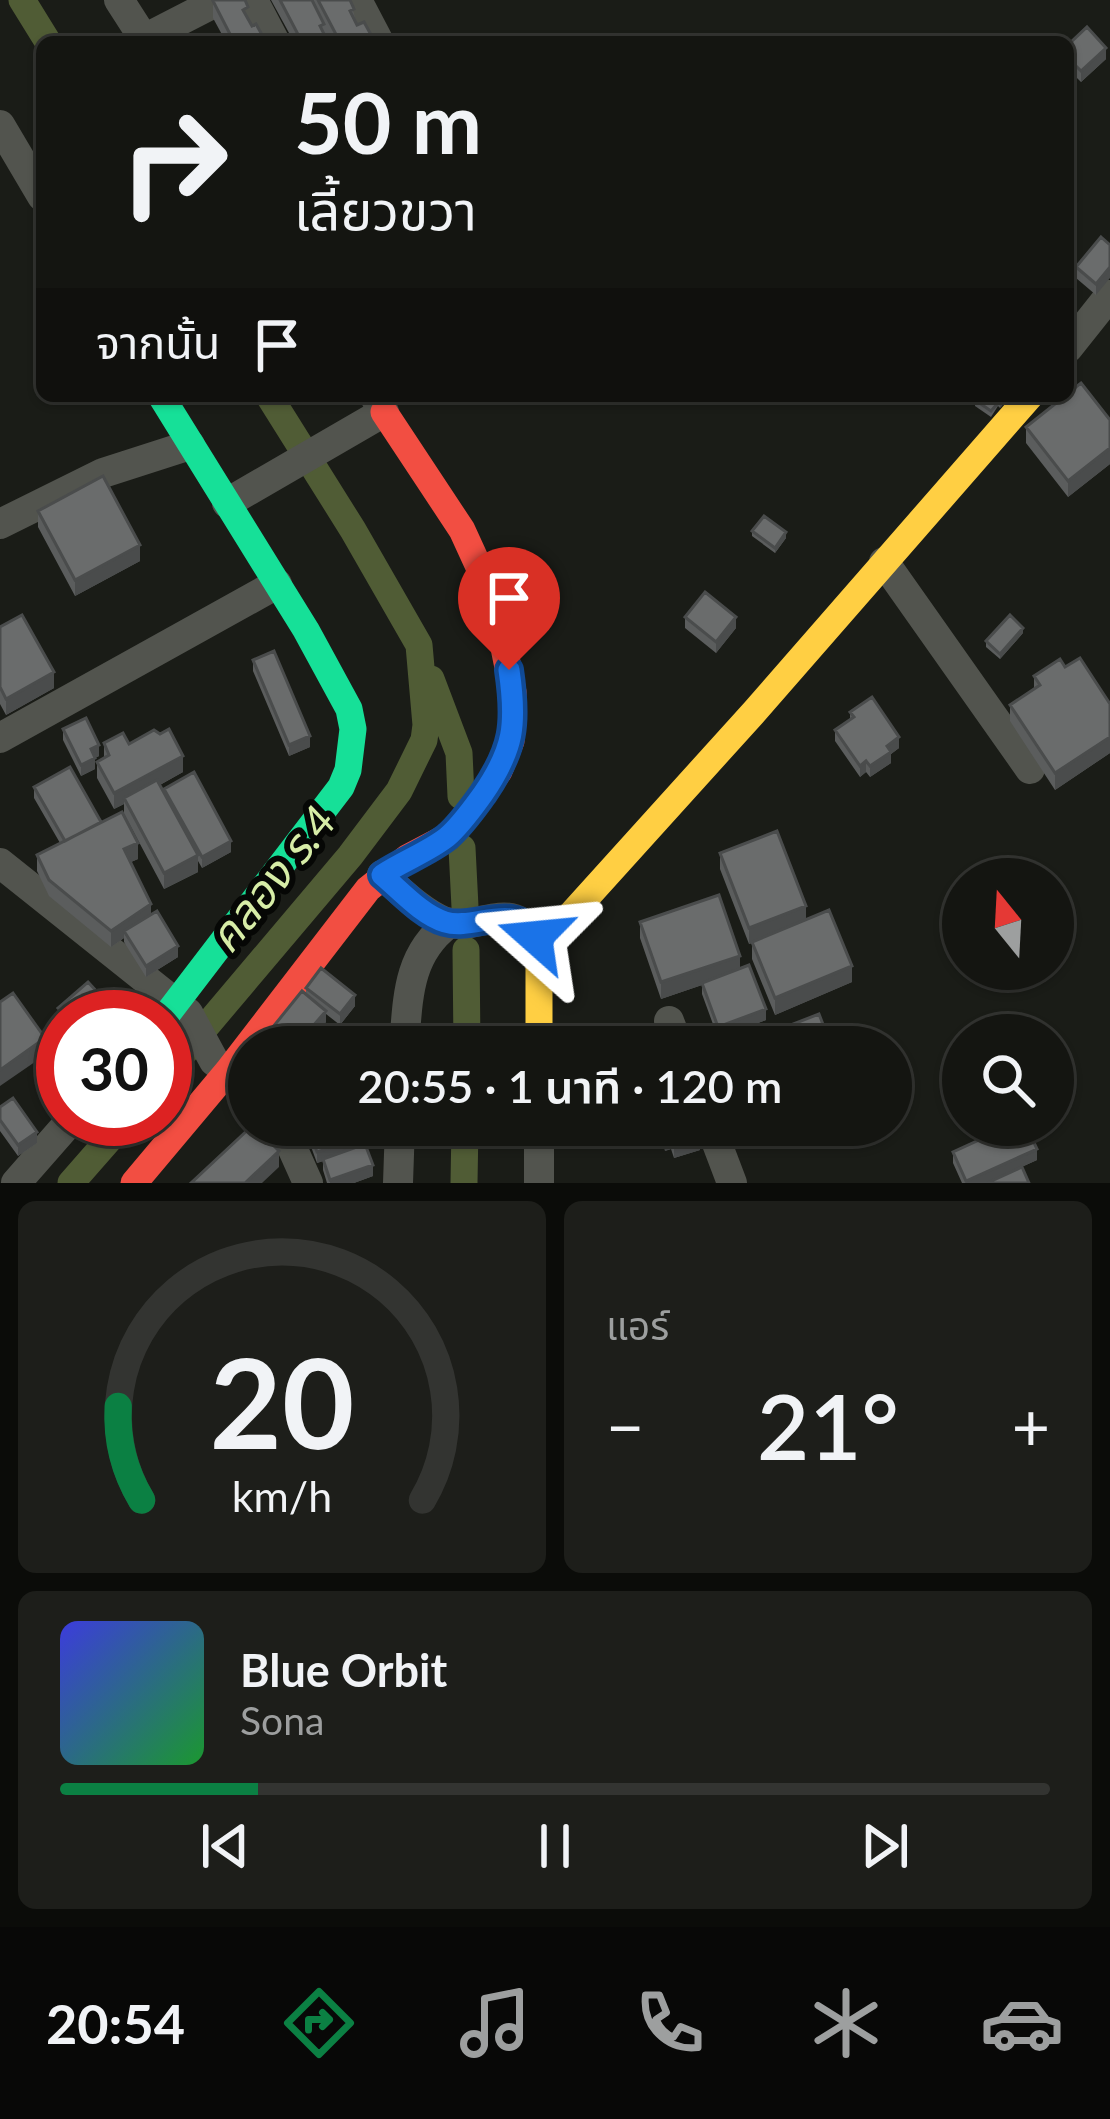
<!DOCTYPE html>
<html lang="th">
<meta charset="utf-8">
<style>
body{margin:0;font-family:Lato,"Noto Sans Thai",sans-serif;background:#1d1e1a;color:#f1f3f6;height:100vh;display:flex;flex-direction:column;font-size:45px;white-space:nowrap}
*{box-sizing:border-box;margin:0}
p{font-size:39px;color:#9d9f9f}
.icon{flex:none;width:66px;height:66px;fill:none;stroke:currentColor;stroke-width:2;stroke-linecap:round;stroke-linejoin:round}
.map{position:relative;height:1183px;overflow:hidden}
.side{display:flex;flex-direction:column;gap:18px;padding:18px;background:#0b0c09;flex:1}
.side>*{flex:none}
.guide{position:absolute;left:36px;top:36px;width:1038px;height:366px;border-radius:18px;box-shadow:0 3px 9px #0004,0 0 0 3px #333431;background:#141511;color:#f1f3f6;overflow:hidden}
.needle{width:78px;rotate:342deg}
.controls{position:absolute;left:942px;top:858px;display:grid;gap:24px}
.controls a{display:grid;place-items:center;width:132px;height:132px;border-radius:50%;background:#141511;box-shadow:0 3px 9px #0004,0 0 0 3px #333431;font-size:60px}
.speed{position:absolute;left:36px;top:990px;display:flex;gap:24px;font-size:60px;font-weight:700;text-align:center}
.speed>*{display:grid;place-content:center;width:156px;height:156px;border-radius:50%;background:#141511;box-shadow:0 3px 9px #0004,0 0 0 3px #333431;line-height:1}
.speed .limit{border:18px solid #d22;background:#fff;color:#111}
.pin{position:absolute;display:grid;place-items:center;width:102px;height:102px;color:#fff;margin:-123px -51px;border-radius:50% 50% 50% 0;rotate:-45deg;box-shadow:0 0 12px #0007}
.pin .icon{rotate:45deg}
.me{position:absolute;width:132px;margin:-66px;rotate:288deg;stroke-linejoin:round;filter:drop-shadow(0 0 9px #0008)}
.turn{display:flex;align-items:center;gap:42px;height:252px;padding:0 60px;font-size:54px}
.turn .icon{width:156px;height:156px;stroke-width:2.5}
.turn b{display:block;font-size:84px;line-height:102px}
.then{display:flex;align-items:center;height:114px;padding:0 60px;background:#0003;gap:24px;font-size:45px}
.big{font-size:90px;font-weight:600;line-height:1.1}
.side .tile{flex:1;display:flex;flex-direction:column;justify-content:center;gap:18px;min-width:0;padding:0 42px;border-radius:18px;background:#1d1e1a}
.side .dial{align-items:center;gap:0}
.dial svg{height:312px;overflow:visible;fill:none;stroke:#333431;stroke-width:7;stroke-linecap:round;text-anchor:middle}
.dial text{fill:#f1f3f6;stroke:none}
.song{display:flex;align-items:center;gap:36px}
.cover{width:144px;height:144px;border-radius:18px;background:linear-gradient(135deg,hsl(240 70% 55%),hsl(130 70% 35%))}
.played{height:12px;border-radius:6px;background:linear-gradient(90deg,#0b8043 20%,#333431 20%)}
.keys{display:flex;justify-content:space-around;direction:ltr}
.heat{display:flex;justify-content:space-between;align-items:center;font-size:66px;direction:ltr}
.side .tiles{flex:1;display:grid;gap:18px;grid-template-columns:1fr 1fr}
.tile:last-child{grid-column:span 2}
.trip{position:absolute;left:228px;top:1026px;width:684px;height:120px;border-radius:60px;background:#141511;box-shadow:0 3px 9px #0004,0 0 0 3px #333431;font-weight:600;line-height:120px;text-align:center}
.dock{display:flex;height:192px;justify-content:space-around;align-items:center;background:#080807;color:#9d9f9f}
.dock .icon{width:84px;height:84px}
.dock .on{color:#0b8043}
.dock b{font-size:54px;color:#f1f3f6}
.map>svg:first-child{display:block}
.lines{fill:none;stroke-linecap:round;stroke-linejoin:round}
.canal{stroke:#505c35;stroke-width:27}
.street{stroke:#52544e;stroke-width:30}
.fast{stroke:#16e098;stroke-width:27}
.slow{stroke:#ffcf43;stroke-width:27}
.jam{stroke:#f24e42;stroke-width:27}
.wall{fill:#5b5d5d}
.shaded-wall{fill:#4a4c4c}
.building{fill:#6a6c6c;stroke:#4a4c4c;stroke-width:3}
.route-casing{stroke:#114b97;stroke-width:30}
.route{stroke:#1a73e8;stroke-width:21}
.labels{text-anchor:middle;stroke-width:12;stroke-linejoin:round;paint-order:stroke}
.water-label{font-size:45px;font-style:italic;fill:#d7eda7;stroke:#060705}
</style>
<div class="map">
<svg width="1110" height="1183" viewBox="0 0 1110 1183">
<rect width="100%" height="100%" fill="#1a1c17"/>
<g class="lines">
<path class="canal" d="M22,0L48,42
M431,679L459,753L461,796
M462,848L465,907
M466,950L467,1047
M165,1075L350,856L399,791L424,740L426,725L419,645L353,530L269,396
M71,1183L127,1119
M464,1183L465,1125"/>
<path class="street" d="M119,0L146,42
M253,0L275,42
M357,0L379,42
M144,39L220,0
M0,125L42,196
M1068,348L1110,295
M227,503L384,412L375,397
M0,524L103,473L190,445
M884,562L1030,769
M0,738L277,584
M0,863L188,1013L214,1061L249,1088
M382,875C401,891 420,911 443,921C479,935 519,889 539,950
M669,1021L679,1047
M404,1047C408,999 407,955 448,924
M282,1125L308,1183
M710,1125L732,1183
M16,1183L72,1119
M398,1183L400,1125
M539,1183V1125"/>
<path class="fast" d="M161,396L306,630L349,709L353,729L348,770L341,787L165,1017"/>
<path class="slow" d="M539,1047V950L755,711L1030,396"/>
<path class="jam" d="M134,1183L228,1071L368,889L407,858L447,837L469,814L499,771L511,741L513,692L498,618L489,589L462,530L384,412"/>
</g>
<path class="wall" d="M271,0H350L357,25L375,42H294Z
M213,1L248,20L266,42H226L213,18Z
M1068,45L1106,59L1081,82L1068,69Z
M1110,245L1096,295L1076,278V267Z
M978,396H1010L1000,408L998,406L991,417L975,406V400Z
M1110,420V464L1068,497L1026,443V427Z
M38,511L140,561L75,596L38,527Z
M752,531L786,538L775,553L752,536Z
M685,617L736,628L716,653L685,628Z
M0,627L54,688L6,715L0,704Z
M1023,633L1000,659L986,647V641Z
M253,660L310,747L289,756L253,671Z
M1034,676L1110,704V753L1055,790L1010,721V705L1034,689Z
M850,712L899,748L891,754V763L870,777L866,772L860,777L835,741V730L850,720Z
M63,729L99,756L95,758V769L81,776L63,740Z
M104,743L129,744L183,772L160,785L164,792L231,852L202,868L198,861V872L164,889L124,814V804L114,809L97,778V762L104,758Z
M34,787L101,822L138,859L131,862L151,914L178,957L146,977L124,942V938L111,947L49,896L37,871V855L60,843L34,798Z
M720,853L806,920L852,982L775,1015L752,959V943L749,944L720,869Z
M640,922L740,969L766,1020L718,1038L702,994V985L661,999L640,938Z
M306,988L355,1006L340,1025L326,1014V1022L318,1031L323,1047H260V1043L306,994Z
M58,1008L110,1017H63V1024L58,1019Z
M0,1107L37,1143L18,1156L0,1131Z
M658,1125H696L700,1150L674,1158L671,1149L665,1151Z
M762,1125H793V1132L770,1143Z
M310,1133L366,1147L373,1176L354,1183H327L323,1170V1161L317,1163L310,1144Z
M953,1152L1037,1160L986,1183H962L953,1163Z"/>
<path class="shaded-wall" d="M1106,48V59L1081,82V71Z
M1110,267V278L1096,295V284Z
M1001,396H1010L1000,408V397Z
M1110,448V464L1068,497V481Z
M786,532V538L775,553V548Z
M140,545V561L75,596V580Z
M736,617V628L716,653V642Z
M1023,628V633L1000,659V654Z
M54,672V688L6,715V699Z
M310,736V747L289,756V745Z
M899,737V748L891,754V763L870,777V766L887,746Z
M1110,737V753L1055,790V773Z
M99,745V756L91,760V749Z
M183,756V772L127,803L124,798V804L114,809V793Z
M95,758V769L81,776V765Z
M866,761V772L860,777V766Z
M231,841V852L202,868V857Z
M138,843V859L124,865V849Z
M198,855V872L164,889V873Z
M151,904V920L124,931V938L111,947V931Z
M806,906V922L749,944V928Z
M178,946V957L146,977V966Z
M740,956V972L661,999V982Z
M852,966V982L775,1015V998Z
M355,995V1006L340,1025V1014Z
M110,1006V1017H99Z
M766,1009V1020L718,1038V1027Z
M326,1011V1022L312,1038V1027Z
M45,1038V1055L0,1086V1070Z
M785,1125H793V1132L770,1143V1132Z
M37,1132V1143L18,1156V1145Z
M367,1136V1147L317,1163V1152Z
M671,1138V1149L665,1151V1140Z
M700,1139V1150L674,1158V1147Z
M1037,1149V1160L986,1183H966V1181Z
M279,1151V1167L262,1183H245Z
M373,1165V1176L354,1183H330V1180Z"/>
<path class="building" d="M215,0H245L248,7L243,10L252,26L256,24L266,42H234L213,1Z
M280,0H312L324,24L320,26L327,40L334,37L337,42H302Z
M318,0H350L354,9L350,11L357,25L364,22L375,42H340Z
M1087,27L1106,48L1081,71L1068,58V45Z
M1101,237L1110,245V267L1096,284L1076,267Z
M1081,383L1110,420V448L1068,481L1026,427L1065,396H1068V393Z
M978,396H988L998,403L991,411L975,400Z
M103,476L140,545L75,580L38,511Z
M764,516L786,532L775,548L752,531Z
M705,592L736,617L716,642L685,617Z
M22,615L54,672L6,699L0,687V627Z
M1010,615L1023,628L1000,654L986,641Z
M274,651L310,736L289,745L253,660Z
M1080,658L1110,704V737L1055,773L1010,705L1040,685L1034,676L1060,659L1065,667Z
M872,697L899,737L887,746L891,752L870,766L866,761L860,766L835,730L854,717L850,712Z
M86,718L99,745L91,749L95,758L81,765L63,729Z
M169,729L183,756L114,793L97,762L109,755L104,743L123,733L129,744L154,730L160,734Z
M70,767L101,822L65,841L34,787Z
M194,772L231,841L202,857L164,789Z
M157,780L198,855L164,873L124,798Z
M122,812L138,843L124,849L151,904L111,931L49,880L37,855Z
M777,831L806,906L749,928L720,853Z
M719,895L740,956L661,982L640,922Z
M829,910L852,966L775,998L752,942Z
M157,911L178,946L146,966L124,931Z
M749,965L766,1009L718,1027L702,983Z
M321,968L355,995L340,1014L306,988Z
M88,982L110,1006L99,1017H67L58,1008Z
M302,991L326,1011L312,1027L323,1036L314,1047H264L260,1043Z
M13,993L45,1038L0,1070V1002Z
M819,1014L829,1040L859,1029L866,1047H810V1045L734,1047Z
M353,1039L356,1047H329Z
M13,1098L37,1132L18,1145L0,1120V1107Z
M253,1125L279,1151L245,1183H191Z
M334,1125H363L367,1136L317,1152L310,1133Z
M660,1125H696L700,1139L674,1147L671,1138L665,1140Z
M767,1125H785L770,1132Z
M1012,1125H1026L1037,1149L966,1181L953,1152Z
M365,1144L373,1165L330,1180L323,1159Z
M1022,1167L1029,1183H987Z"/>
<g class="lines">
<defs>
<path id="route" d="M509,670C517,724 514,749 483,794C472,809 461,825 447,837C428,852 403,861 382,875C401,891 422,915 445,922C475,931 516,900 535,937"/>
</defs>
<use href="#route" class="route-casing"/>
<use href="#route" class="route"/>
</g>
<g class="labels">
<g class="water-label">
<text transform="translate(272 879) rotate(-51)" y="16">คลอง ร.4</text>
</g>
</g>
</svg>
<div class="controls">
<a><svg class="needle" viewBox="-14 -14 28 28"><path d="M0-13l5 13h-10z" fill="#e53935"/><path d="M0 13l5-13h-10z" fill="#9d9f9f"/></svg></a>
<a><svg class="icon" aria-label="search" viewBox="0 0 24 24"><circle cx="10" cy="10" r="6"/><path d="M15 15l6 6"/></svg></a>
</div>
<div class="speed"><div class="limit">30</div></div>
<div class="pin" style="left:509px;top:670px;background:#d93025"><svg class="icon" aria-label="arrive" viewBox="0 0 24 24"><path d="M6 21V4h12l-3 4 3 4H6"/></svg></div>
<svg class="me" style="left:535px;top:937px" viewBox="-20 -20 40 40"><path d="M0-17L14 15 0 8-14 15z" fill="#1a73e8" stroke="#fff" stroke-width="4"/></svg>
<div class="trip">20:55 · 1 นาที · 120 m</div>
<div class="guide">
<div class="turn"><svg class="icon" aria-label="right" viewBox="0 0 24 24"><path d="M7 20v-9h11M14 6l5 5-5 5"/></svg><div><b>50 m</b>เลี้ยวขวา</div></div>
<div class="then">จากนั้น<svg class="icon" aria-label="arrive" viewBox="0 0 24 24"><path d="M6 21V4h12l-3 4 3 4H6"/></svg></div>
</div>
</div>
<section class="side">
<div class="tiles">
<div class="tile dial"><svg viewBox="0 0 100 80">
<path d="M14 69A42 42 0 1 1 86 69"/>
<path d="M14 69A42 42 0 0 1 8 45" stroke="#0b8043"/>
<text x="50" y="56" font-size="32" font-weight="700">20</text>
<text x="50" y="72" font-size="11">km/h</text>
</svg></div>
<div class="tile"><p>แอร์</p>
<div class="heat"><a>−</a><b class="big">21°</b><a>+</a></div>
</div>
<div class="tile">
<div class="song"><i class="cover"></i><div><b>Blue Orbit</b><p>Sona</p></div></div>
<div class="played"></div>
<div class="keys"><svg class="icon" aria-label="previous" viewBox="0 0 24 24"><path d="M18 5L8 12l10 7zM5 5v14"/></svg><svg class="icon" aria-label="pause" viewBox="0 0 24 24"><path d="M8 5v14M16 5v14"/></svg><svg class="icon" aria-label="next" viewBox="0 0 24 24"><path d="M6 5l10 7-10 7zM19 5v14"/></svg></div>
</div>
</div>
</section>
<nav class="dock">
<b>20:54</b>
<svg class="icon on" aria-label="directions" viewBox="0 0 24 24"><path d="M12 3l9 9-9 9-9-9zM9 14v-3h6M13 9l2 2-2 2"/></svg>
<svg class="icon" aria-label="music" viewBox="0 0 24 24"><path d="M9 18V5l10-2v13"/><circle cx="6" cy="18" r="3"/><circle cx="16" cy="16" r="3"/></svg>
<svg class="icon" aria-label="phone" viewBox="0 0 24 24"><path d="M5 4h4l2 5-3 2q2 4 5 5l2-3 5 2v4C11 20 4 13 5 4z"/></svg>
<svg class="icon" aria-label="climate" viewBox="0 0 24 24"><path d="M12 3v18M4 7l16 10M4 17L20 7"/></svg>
<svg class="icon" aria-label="car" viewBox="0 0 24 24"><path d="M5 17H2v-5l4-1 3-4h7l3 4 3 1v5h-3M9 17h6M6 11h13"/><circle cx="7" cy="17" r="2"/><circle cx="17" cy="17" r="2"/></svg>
</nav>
